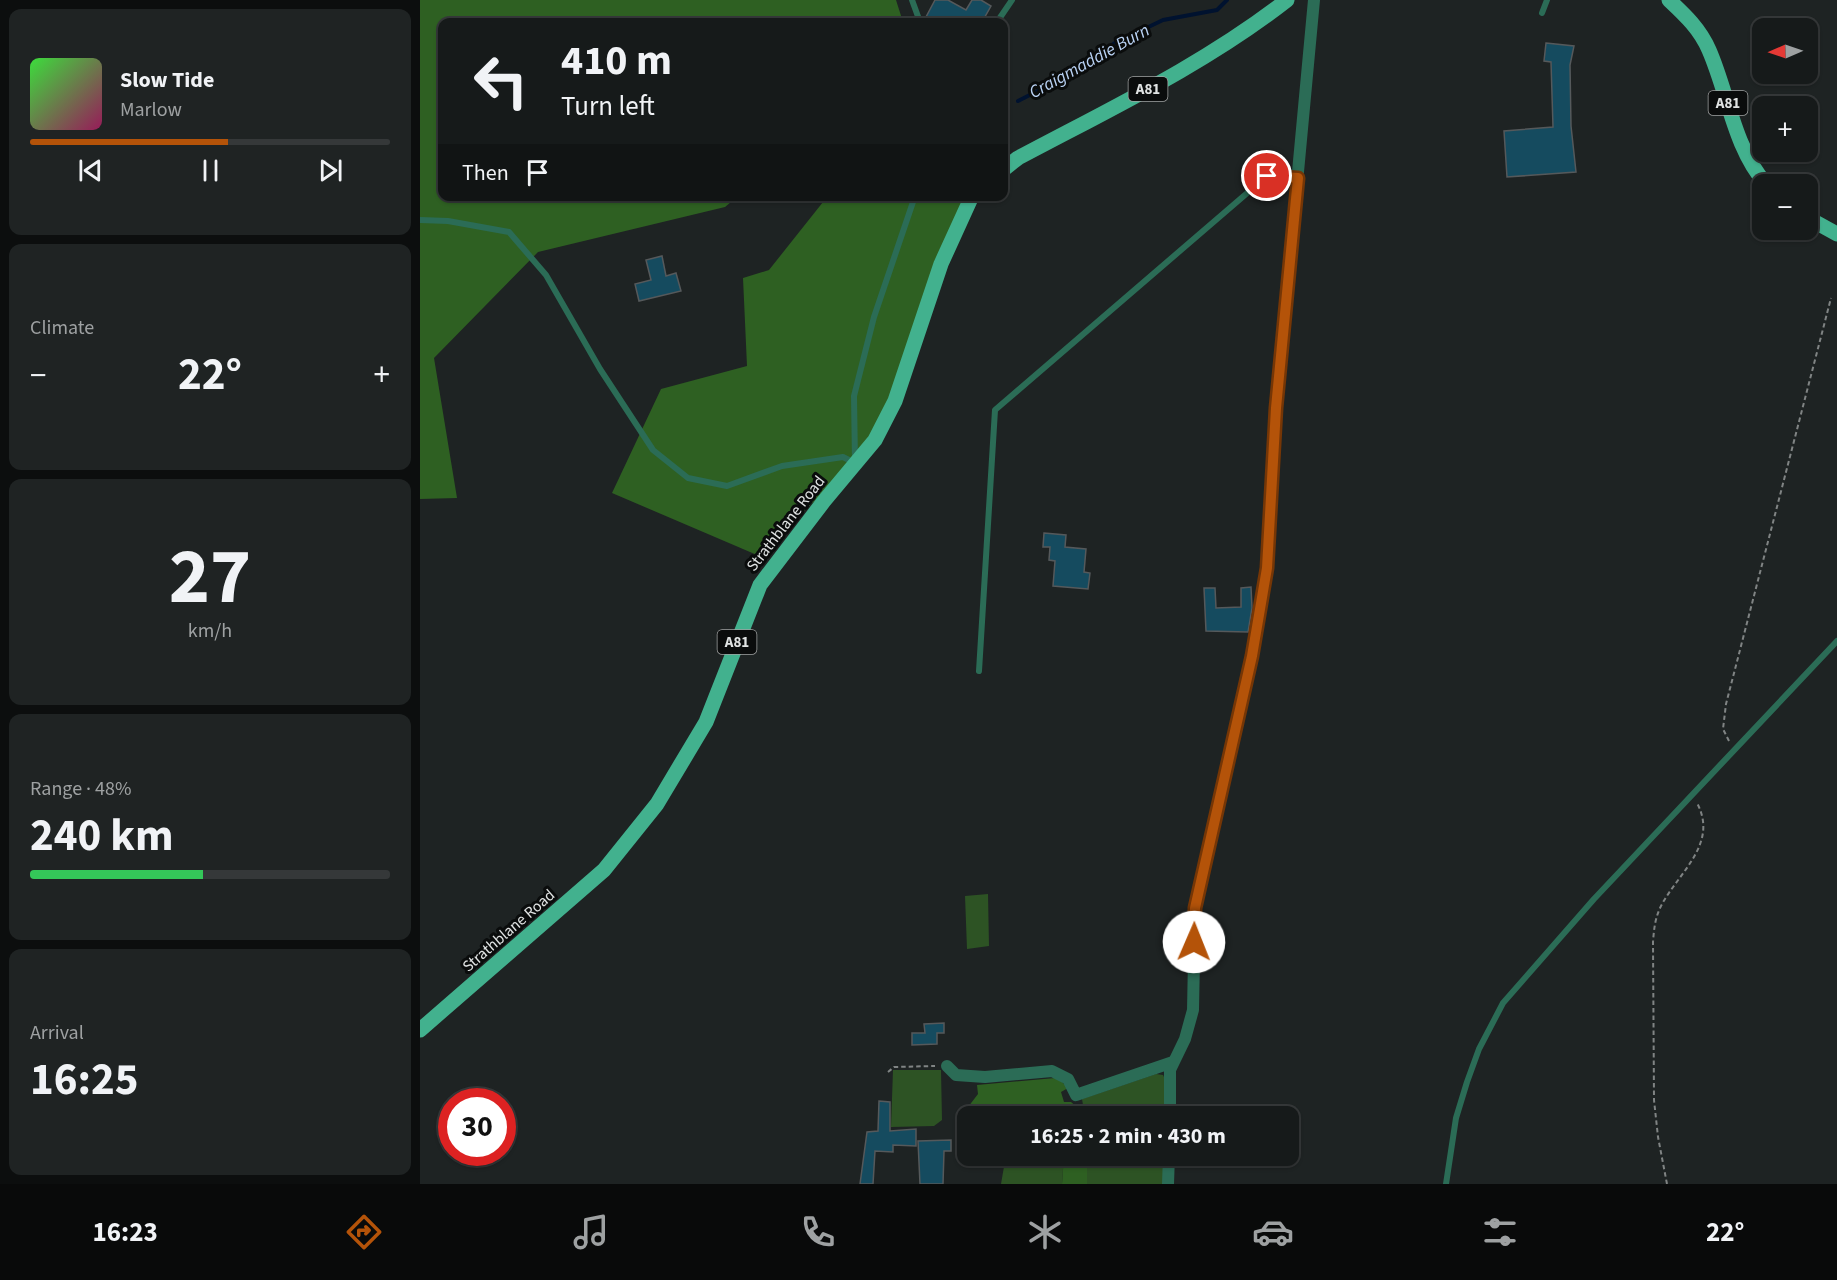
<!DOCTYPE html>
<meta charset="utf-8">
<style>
body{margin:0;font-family:"Source Sans 3",sans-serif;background:#1f2323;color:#f1f3f6;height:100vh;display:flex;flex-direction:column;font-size:22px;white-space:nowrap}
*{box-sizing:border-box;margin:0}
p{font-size:20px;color:#9ea1a2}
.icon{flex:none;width:33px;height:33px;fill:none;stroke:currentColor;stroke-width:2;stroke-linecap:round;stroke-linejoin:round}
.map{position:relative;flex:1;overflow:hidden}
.sheet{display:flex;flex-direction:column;gap:9px;padding:9px;background:#0c0e0e;width:420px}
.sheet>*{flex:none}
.guide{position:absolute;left:18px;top:18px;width:570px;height:183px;border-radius:12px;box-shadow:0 2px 4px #0004,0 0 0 2px #353839;background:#161a1a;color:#f1f3f6;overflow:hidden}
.needle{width:39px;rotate:268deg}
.tools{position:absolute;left:1332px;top:18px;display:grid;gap:12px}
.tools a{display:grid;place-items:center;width:66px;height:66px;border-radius:12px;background:#161a1a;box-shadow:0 2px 4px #0004,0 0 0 2px #353839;font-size:30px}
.speed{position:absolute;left:18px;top:1088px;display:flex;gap:12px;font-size:30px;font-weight:700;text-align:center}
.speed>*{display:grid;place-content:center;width:78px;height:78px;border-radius:50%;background:#161a1a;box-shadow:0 2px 4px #0004,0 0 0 2px #353839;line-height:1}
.speed .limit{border:9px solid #d22;background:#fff;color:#111}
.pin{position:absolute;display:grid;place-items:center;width:51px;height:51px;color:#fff;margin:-26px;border:3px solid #fff;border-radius:50%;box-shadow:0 2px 6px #0007}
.me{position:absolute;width:66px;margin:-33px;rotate:1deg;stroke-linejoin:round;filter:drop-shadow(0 0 4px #0008)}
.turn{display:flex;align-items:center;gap:21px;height:126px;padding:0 24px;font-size:27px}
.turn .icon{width:78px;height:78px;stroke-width:2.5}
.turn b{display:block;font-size:42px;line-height:51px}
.then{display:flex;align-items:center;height:57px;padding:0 24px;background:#0003;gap:12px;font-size:22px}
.big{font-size:45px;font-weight:700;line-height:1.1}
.sheet .tile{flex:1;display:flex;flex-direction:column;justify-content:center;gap:9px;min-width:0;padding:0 21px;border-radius:12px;background:#1f2323}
.sheet .dial{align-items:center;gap:0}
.dial b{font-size:78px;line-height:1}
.song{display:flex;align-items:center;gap:18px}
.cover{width:72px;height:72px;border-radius:9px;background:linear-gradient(135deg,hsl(120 70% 55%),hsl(330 70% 35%))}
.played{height:6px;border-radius:3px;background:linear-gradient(90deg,#b45309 55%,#353839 55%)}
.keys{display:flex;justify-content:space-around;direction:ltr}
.heat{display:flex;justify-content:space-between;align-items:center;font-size:33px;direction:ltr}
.charge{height:9px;border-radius:4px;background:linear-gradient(90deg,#34c759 48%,#353839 0)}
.trip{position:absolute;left:537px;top:1106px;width:342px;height:60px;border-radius:12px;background:#161a1a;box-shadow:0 2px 4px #0004,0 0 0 2px #353839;font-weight:700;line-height:60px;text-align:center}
.menu{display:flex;height:96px;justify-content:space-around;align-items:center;background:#090a0a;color:#9ea1a2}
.menu .icon{width:42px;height:42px}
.menu .selected{color:#b45309}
.menu b{font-size:27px;color:#f1f3f6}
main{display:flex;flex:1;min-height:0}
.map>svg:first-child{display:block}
.green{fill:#2d5324}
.forest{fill:#2e6022}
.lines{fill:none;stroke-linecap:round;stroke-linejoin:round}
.stream{stroke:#00122f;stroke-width:4}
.building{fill:#154b5f;stroke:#55595b;stroke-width:1.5}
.path{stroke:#808484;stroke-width:2;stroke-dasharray:4.5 3;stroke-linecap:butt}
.service{stroke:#2b6c56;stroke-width:6}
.minor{stroke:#2b6c56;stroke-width:12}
.primary{stroke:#42b18e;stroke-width:15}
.route-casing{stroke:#753606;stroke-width:15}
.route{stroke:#b45309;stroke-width:10}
.labels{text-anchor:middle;stroke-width:6;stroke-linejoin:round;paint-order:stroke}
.shield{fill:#0a0c0c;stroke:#a0a2a2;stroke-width:1.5}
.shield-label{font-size:15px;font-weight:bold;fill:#e0e3e3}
.street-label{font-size:16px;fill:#e0e3e3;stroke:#0a0c0c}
.water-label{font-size:18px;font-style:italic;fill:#bad3f5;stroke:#0a0c0c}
</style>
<main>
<section class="sheet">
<div class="tile">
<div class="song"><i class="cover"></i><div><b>Slow Tide</b><p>Marlow</p></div></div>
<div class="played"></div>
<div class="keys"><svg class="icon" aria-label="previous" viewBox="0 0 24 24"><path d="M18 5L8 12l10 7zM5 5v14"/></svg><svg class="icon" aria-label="pause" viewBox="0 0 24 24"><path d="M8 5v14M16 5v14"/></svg><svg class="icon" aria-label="next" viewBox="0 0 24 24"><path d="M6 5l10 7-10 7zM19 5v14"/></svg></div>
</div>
<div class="tile"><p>Climate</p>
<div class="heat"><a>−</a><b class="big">22°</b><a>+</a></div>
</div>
<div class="tile dial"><b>27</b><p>km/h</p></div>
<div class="tile"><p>Range · 48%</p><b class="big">240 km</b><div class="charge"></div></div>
<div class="tile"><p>Arrival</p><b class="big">16:25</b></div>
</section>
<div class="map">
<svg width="1417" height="1184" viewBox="0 0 1417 1184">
<rect width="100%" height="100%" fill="#1e2323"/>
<path class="green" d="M568,894L569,946L547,949L545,896Z
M473,1070H521L522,1120L514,1126L471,1127Z
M736,1074L743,1075L745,1079V1116H661L660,1113L664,1111L662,1099Z
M586,1155H644L642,1184H581Z
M667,1155H745V1184H667Z"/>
<path class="forest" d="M0,0H476L483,22H22V196L317,197L305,207L118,252L14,358L37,498L0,499Z
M407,197H552L491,358L435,463L337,555L192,493L241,389L327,366L323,278L349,270Z
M635,1078L639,1079L648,1088L641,1092L644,1102H651L658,1108L661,1116H638L636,1109L626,1105L621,1116L547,1117L545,1111L558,1094L557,1085Z
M644,1155H667V1184H642Z"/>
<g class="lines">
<path class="stream" d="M598,101L647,76L695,43L743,20L797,10L807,0"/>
</g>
<path class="building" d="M515,0H528L546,10L552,0H561L571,6L562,22H515L506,17Z
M1126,43L1154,46L1150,65L1151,126L1156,172L1087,177L1084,131L1133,127L1131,62L1124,61Z
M242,256L246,276L256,273L261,291L219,301L215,284L231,280L226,260Z
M624,533L646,535L645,547L666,549L664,572L670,573L668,589L633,586L635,561L629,560L630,547H623Z
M831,587L832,608L828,632L786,631L784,588H795L796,608L821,607V588Z
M524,1023V1033H517V1044L492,1045V1033H505L504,1024Z
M459,1101L470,1102V1131L496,1129V1146L473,1145V1152L455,1151L453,1184H440L447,1132L458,1131Z
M531,1140V1151H524L523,1184H500L498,1141Z"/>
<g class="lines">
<path class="path" d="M1309,741L1303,729L1306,704L1411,298
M468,1072L474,1067L515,1066
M1247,1184L1238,1137L1234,1100L1233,942C1234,929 1235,918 1241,906C1258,873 1299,844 1277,803"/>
<path class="service" d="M492,0L500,22
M1122,13L1127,0
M577,22L592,0
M0,220L28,221L89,232L126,275L180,369L233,450L268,478L307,486L362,466L423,457L435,463L434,396L454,317L495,196
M559,671L575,410L847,176L877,178
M1026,1184L1036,1118L1047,1082L1059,1049L1083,1003L1174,899L1417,641"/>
<path class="minor" d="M527,1066L536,1075L565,1077L632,1071L648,1079L656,1095L753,1062
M750,1116V1070L765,1039L773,1010L775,908L832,656L847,568L856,408L894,0
M748,1184L749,1155"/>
<path class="primary" d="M1249,0C1265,15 1280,29 1289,50C1308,93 1314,148 1346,184
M584,169L598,158C690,109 785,64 867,0
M1388,218L1417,234
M0,1030L184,870L237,804L286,722L340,585L404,501L455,440L475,401L521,264L552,196"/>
</g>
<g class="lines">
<defs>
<path id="route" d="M774,942L775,908L832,656L847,568L856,408L878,178L847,176"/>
</defs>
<use href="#route" class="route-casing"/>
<use href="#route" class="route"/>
</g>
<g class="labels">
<g class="shield">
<rect x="708.5" y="77" width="39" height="24" rx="4.5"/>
<rect x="1288.5" y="91" width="39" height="24" rx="4.5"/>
<rect x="297.5" y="630" width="39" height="24" rx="4.5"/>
</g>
<g class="shield-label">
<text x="728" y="94">A81</text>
<text x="1308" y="108">A81</text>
<text x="317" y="647">A81</text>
</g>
<g class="street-label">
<text transform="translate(365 523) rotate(-52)" y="6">Strathblane Road</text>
<text transform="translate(88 930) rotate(-41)" y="6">Strathblane Road</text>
</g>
<g class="water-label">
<text transform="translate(669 61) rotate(-29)" y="6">Craigmaddie Burn</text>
</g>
</g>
</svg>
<div class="tools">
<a><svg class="needle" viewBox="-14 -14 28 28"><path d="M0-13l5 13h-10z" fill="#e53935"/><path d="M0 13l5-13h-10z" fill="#9ea1a2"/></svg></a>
<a>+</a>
<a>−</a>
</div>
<div class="speed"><div class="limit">30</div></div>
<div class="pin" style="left:847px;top:176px;background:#d93025"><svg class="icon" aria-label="arrive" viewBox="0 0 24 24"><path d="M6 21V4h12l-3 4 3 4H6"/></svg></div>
<svg class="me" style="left:774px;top:942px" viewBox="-20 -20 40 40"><circle r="19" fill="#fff"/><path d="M0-13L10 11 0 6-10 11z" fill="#b45309"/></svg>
<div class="trip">16:25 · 2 min · 430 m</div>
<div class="guide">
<div class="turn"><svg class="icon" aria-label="left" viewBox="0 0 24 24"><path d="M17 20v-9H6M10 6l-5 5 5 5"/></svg><div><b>410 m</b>Turn left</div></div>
<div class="then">Then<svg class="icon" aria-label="arrive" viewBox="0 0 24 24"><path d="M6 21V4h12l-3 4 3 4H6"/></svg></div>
</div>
</div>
</main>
<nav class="menu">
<b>16:23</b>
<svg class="icon selected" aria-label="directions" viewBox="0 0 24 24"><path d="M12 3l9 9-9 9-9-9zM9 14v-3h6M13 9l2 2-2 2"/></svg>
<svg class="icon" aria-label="music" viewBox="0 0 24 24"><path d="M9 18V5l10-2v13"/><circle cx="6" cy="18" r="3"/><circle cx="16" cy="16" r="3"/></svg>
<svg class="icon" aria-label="phone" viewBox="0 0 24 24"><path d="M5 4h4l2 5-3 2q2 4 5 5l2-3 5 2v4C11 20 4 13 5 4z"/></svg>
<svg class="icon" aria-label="climate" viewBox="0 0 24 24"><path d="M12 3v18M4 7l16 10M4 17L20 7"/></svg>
<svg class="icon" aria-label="car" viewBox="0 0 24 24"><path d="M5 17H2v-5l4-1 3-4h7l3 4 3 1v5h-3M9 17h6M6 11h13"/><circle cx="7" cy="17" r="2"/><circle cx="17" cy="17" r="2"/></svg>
<svg class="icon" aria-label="filters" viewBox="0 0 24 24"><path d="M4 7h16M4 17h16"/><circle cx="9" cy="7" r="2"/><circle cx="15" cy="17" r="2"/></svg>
<b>22°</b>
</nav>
